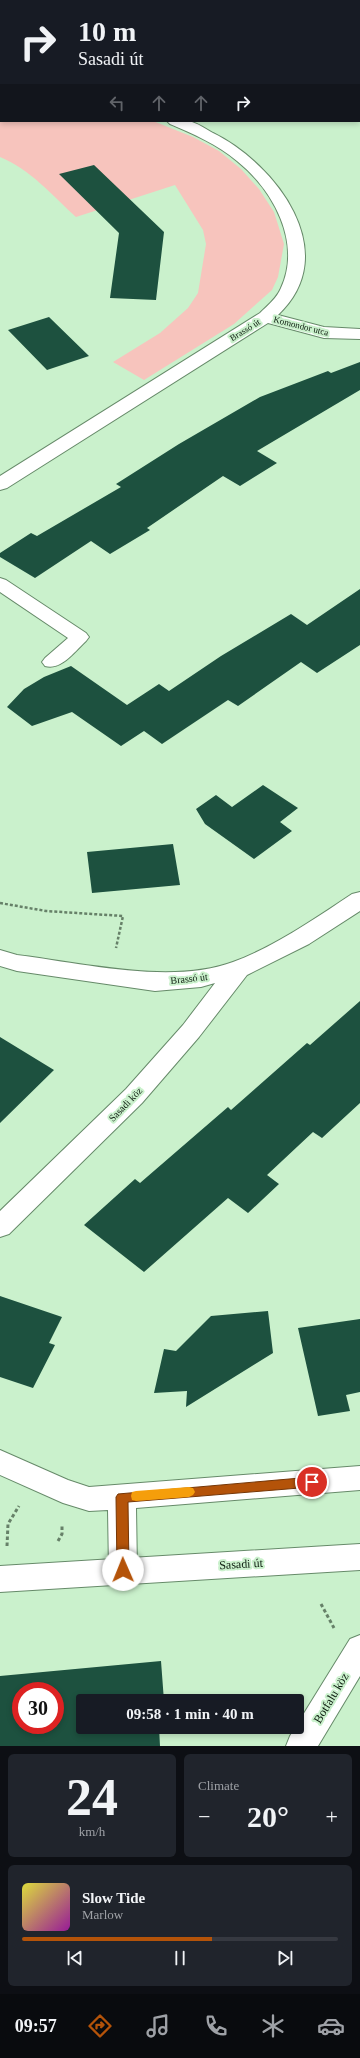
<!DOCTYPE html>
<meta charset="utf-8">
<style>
body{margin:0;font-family:"Times New Roman",serif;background:#20242c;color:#f1f3f6;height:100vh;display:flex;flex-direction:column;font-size:15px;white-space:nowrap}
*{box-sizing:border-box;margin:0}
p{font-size:13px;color:#9ea1a6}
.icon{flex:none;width:22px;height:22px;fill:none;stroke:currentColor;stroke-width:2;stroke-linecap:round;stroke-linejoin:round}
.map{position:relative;height:1746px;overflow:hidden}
.details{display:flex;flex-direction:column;gap:8px;padding:8px;background:#0d0f14;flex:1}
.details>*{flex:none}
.top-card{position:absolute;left:0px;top:0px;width:360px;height:122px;box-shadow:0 2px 6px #0003;background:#171b24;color:#f1f3f6;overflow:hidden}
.speed{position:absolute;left:12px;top:1682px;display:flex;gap:8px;font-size:20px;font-weight:700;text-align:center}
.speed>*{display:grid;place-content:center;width:52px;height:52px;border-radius:50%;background:#171b24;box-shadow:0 2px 6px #0003;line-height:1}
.speed .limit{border:6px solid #d22;background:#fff;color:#111}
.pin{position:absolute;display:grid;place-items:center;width:34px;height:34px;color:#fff;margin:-17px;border:2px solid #fff;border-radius:50%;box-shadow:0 1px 4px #0007}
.me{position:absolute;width:44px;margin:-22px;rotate:359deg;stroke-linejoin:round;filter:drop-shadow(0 0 3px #0008)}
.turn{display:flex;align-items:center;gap:14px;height:84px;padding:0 12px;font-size:18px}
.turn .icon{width:52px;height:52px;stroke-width:2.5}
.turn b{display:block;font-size:28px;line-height:34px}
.lanes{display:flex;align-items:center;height:38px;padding:0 12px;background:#0003;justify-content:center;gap:20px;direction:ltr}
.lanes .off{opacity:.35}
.big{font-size:30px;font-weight:800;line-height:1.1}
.details .tile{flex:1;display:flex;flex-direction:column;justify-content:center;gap:6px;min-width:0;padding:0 14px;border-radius:6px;background:#20242c}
.details .dial{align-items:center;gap:0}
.dial b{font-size:52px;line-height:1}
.song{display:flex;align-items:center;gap:12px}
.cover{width:48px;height:48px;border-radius:6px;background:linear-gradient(135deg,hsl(60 70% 55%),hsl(300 70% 35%))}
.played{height:4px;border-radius:2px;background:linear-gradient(90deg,#b45309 60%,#363941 60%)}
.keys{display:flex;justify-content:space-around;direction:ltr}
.heat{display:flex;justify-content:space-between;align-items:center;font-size:22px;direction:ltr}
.details .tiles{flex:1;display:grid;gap:8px;grid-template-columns:1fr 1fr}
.tile:last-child{grid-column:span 2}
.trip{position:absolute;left:76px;top:1694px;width:228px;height:40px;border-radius:4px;background:#171b24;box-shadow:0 2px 6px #0003;font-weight:800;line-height:40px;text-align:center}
.menu{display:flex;height:64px;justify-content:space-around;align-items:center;background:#090b0e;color:#9ea1a6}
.menu .icon{width:28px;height:28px}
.menu .current{color:#b45309}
.menu b{font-size:18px;color:#f1f3f6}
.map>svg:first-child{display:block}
.green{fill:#f7c4bd}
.building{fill:#1d513f;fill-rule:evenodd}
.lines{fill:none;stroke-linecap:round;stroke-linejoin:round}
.lane-casing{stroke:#668a69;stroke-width:2}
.street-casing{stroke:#668a69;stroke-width:2}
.secondary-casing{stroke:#668a69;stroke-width:2}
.path-far1{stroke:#668068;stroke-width:2.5;stroke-dasharray:3 2;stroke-linecap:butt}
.path{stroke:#668068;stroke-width:3;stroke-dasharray:3.5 2.5;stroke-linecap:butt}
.lane{fill:#fff;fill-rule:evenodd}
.street{fill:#fff;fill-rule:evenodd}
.secondary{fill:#fff;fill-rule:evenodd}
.route{fill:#b45309;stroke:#753606}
.slow{fill:#f59e0b}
.labels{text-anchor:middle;stroke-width:4;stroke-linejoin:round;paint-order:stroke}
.far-street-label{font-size:9px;fill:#0e1d10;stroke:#caf1cc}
.street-label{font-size:10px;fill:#0e1d10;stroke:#caf1cc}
.near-street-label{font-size:12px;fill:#0e1d10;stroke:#caf1cc}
</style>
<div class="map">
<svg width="360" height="1746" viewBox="0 0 360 1746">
<rect width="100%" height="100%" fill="#caf1cc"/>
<path class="green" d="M0,96L1,121H153L193,137L219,151L241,169L259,189L274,212L284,244L278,277L272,290L234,324L144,380L113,362L160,333L188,308L198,293L206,244L203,230L175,185L76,217C53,196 30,169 0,157Z"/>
<path class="building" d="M94,165L164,232L156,300L110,298L119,233L59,174Z
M49,317L89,356L47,370L8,330Z
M360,362V390L257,451L277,463L240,486L223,476L147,528L150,530L110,554L91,541L35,578L0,557V553L31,533L37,536L121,487L116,484L179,444L260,397L328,371L331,373Z
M360,589V645L317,673L301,662L238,706L228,700L162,744L144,731L121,746L72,712L32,726L7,707L24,689L44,677L71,666L127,705L159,684L169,691L221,656L291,614L307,625Z
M263,785L298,808L280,822L292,831L254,859L205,824L196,809L216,795L232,807Z
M173,844L180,885L92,893L87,852Z
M360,1001V1103L322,1138L313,1132L267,1175L279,1184L248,1213L228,1198L144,1272L84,1225L135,1179L140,1183L228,1107L231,1110L307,1043L310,1045Z
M0,1037L54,1070L0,1123Z
M0,1296L62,1317L49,1343L55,1345L33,1388L0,1377Z
M268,1311L273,1353L186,1407L187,1391L154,1393L164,1349L176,1351L211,1316Z
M360,1319V1392L346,1395L350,1411L318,1416L298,1328Z
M161,1661L164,1701H83V1727H159L160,1746H0V1676ZM21,1691H55V1725H21Z"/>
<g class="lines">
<defs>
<path id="lane" d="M0,578L6,580L86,633L89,637L86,641C75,651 61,671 45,666L42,662L45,658L68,638L0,592Z"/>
<path id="street" d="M252,0H268L269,1H253Z
M359,25H360V33H359Z
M0,84H1V94H0Z
M167,121C174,121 182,120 189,121C197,123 206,129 213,133C276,164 344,253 278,315L324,327L360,329V339L324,338L268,323L7,488L0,490V476L260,313C268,305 277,298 281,288C302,242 273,190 237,161C217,144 193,134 170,124Z
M360,892V911L309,944L247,975L199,1037L142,1103L9,1234L0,1237V1211L126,1089L183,1025L215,983L201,987L155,991L17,971L0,966V950L17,955C82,963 171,985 233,962C274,947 316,918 352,894Z
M0,1450L68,1480L89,1487L360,1466V1490L136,1508L137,1570L133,1579L123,1583L113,1579L109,1570L108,1510L89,1511L63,1503L0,1475Z
M360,1635V1676L318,1746H286L290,1736L350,1639Z"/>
<path id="secondary" d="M360,1544V1570L0,1592V1566Z"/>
</defs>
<use href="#lane" class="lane-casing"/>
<use href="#street" class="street-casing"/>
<use href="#secondary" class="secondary-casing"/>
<path class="path-far1" d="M0,903L46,911L123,916L116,948"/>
<path class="path" d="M58,1541L62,1534V1525
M7,1546L8,1524L19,1506
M321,1604L334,1628"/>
<use href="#lane" class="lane"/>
<use href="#street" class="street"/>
<use href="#secondary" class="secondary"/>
</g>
<path class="route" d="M312,1477L317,1479L318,1482L317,1486L312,1487L128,1502L129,1570L127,1574L123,1576L119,1574L117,1570L116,1497L118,1494Z"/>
<path class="slow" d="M189,1487L193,1488L195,1492L193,1495L189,1497L136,1501L132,1500L131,1496L132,1492L136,1491Z"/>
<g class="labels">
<g class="far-street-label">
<text transform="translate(301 326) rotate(14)" y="3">Komondor utca</text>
<text transform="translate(245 330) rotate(-32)" y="3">Brassó út</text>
</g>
<g class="street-label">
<text transform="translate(189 978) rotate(-6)" y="4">Brassó út</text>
<text transform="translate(125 1104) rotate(-46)" y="4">Sasadi köz</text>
</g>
<g class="near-street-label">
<text transform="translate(241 1564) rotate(-3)" y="4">Sasadi út</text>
<text transform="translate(331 1698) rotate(-59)" y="4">Botfalu köz</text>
</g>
</g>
</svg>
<div class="speed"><div class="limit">30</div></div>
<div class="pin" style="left:312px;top:1482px;background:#d93025"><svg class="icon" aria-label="arrive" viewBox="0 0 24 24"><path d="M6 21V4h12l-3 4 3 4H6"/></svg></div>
<svg class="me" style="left:123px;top:1570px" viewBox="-20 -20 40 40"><circle r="19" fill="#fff"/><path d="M0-13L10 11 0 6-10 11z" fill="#b45309"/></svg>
<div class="trip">09:58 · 1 min · 40 m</div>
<div class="top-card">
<div class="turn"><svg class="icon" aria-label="right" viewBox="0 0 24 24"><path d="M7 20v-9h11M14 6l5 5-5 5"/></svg><div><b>10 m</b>Sasadi út</div></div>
<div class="lanes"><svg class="icon off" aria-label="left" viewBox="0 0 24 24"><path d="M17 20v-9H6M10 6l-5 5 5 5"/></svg><svg class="icon off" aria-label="ahead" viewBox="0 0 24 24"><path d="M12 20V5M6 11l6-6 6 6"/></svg><svg class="icon off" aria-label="ahead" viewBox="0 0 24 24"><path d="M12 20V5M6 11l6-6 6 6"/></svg><svg class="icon" aria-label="right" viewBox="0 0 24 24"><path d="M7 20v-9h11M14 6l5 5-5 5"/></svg></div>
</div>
</div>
<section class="details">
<div class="tiles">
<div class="tile dial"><b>24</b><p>km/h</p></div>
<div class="tile"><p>Climate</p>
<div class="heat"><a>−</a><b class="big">20°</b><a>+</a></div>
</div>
<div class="tile">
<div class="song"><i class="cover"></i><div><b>Slow Tide</b><p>Marlow</p></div></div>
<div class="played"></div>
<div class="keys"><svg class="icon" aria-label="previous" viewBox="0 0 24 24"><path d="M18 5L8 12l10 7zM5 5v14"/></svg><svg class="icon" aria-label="pause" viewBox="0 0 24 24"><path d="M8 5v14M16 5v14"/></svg><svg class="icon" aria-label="next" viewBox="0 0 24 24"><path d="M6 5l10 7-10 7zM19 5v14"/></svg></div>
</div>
</div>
</section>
<nav class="menu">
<b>09:57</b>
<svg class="icon current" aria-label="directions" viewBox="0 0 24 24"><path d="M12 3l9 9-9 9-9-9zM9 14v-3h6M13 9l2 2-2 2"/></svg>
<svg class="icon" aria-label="music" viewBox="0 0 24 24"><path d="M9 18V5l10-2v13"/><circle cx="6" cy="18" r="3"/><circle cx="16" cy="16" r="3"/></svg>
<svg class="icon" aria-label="phone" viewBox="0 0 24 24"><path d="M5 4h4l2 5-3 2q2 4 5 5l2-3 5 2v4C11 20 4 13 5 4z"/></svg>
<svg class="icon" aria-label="climate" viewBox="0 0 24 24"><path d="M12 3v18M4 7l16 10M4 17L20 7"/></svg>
<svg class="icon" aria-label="car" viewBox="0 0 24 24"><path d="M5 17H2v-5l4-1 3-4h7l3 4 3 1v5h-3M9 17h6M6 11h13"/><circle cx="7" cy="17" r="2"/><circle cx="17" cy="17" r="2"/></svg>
</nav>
